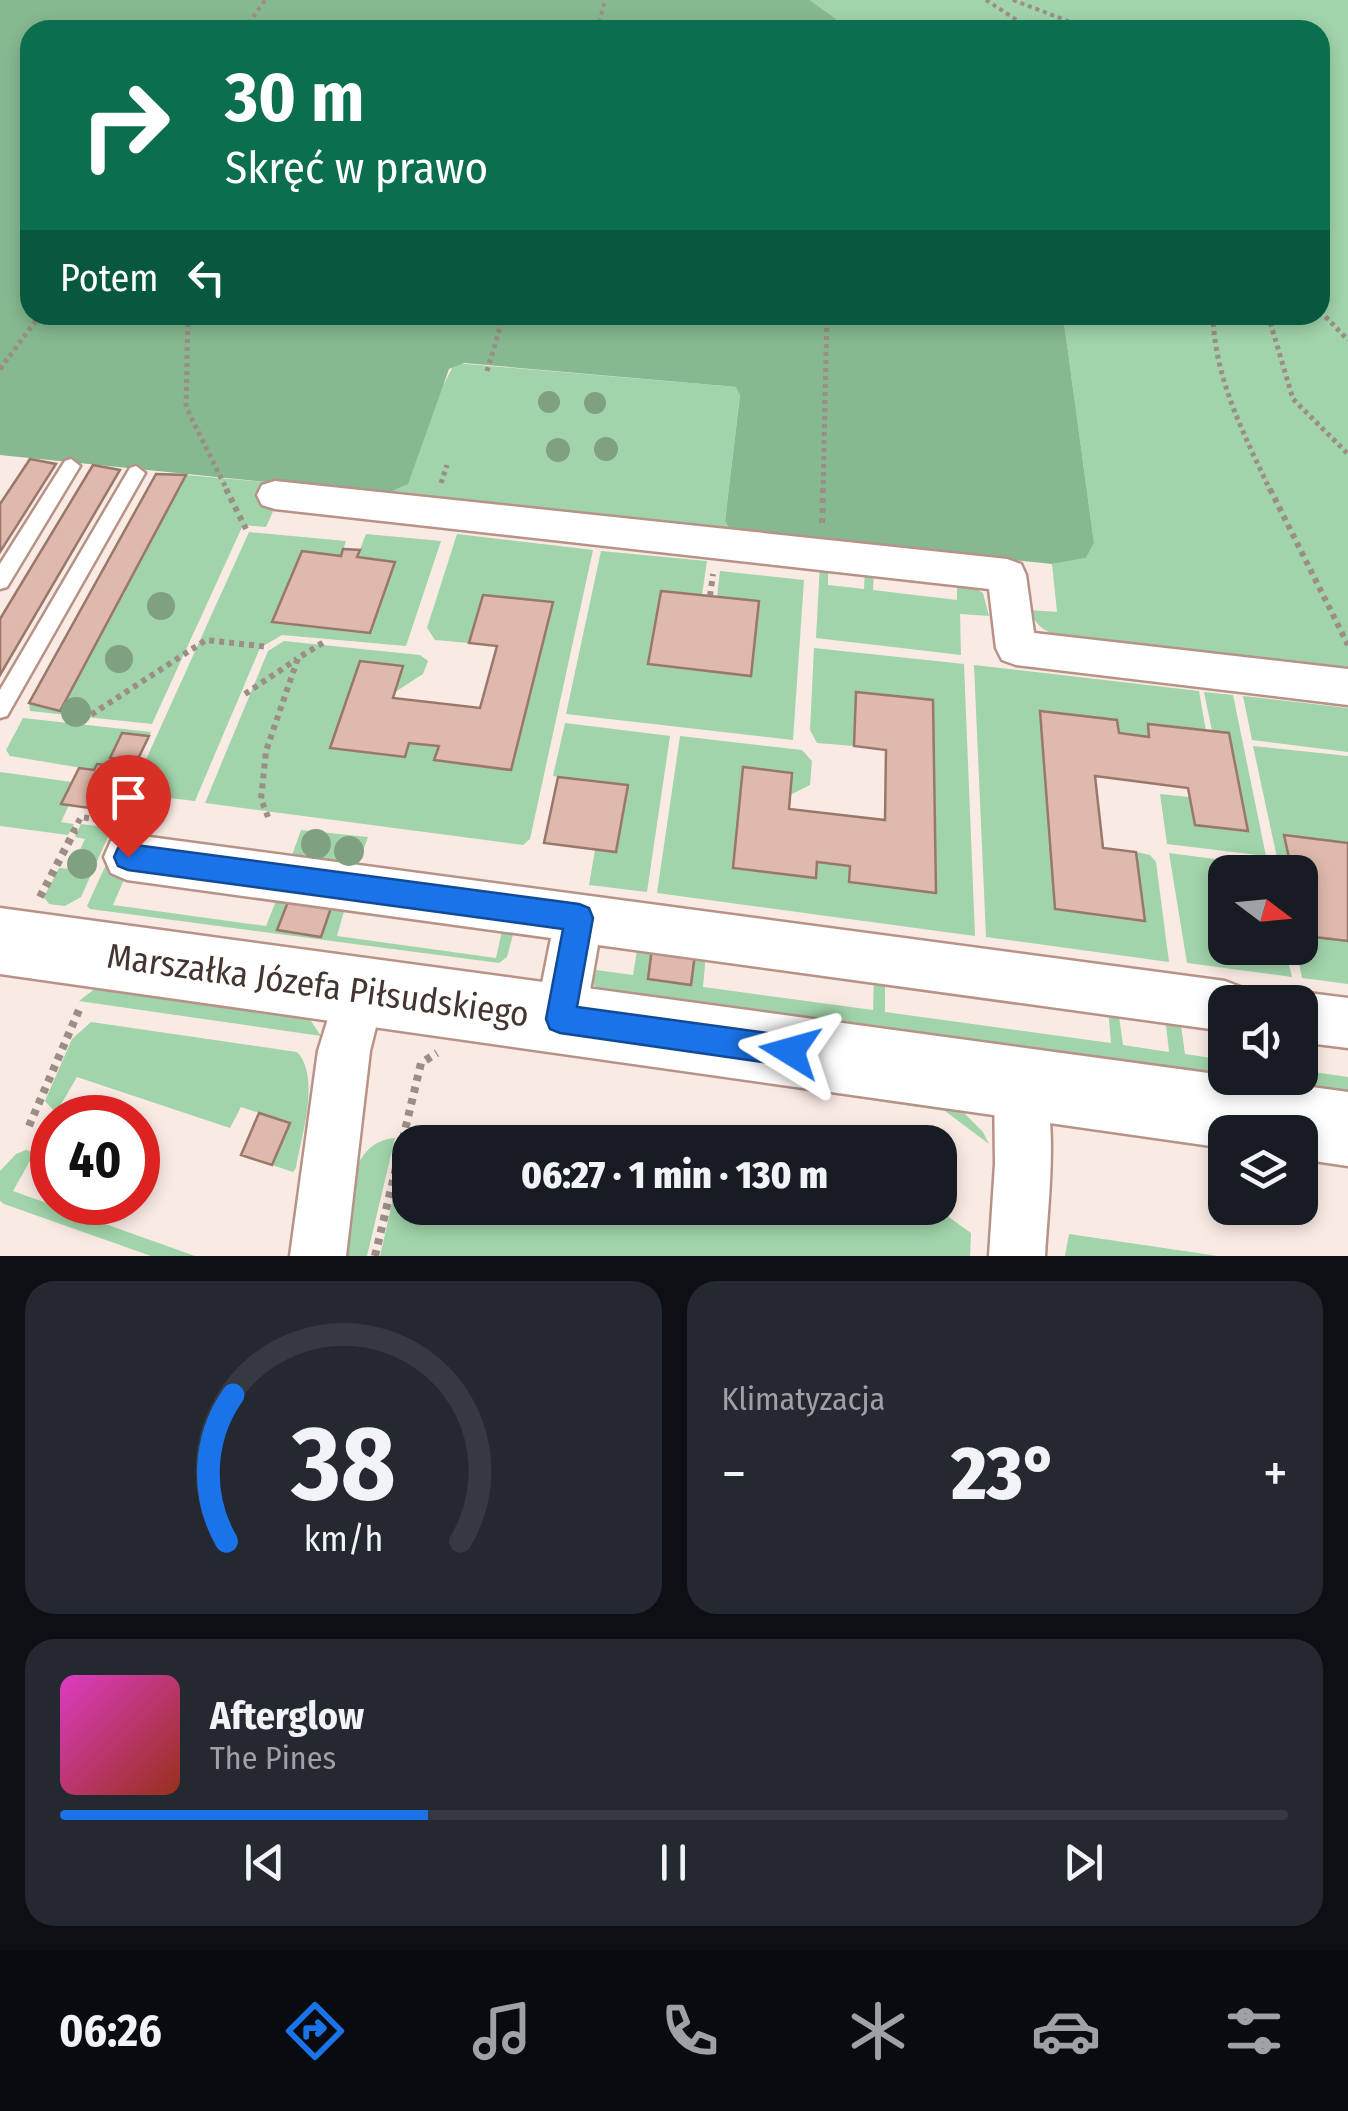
<!DOCTYPE html>
<html lang="pl">
<meta charset="utf-8">
<style>
body{margin:0;font-family:"Fira Sans Condensed",sans-serif;background:#242831;color:#f1f3f6;height:100vh;display:flex;flex-direction:column;font-size:38px;white-space:nowrap}
*{box-sizing:border-box;margin:0}
p{font-size:32px;color:#9ea1a6}
.icon{flex:none;width:55px;height:55px;fill:none;stroke:currentColor;stroke-width:2;stroke-linecap:round;stroke-linejoin:round}
.map{position:relative;height:1256px;overflow:hidden}
.sheet{display:flex;flex-direction:column;gap:25px;padding:25px;background:#0d0f14;flex:1}
.sheet>*{flex:none}
.guide{position:absolute;left:20px;top:20px;width:1310px;height:305px;border-radius:30px;box-shadow:0 5px 15px #0003;background:#0b6e4f;color:#fff;overflow:hidden}
.needle{width:65px;rotate:106deg}
.controls{position:absolute;left:1208px;top:855px;display:grid;gap:20px}
.controls a{display:grid;place-items:center;width:110px;height:110px;border-radius:20px;background:#171b24;box-shadow:0 5px 15px #0003;font-size:50px}
.speed{position:absolute;left:30px;top:1095px;display:flex;gap:20px;font-size:50px;font-weight:700;text-align:center}
.speed>*{display:grid;place-content:center;width:130px;height:130px;border-radius:50%;background:#171b24;box-shadow:0 5px 15px #0003;line-height:1}
.speed .limit{border:15px solid #d22;background:#fff;color:#111}
.pin{position:absolute;display:grid;place-items:center;width:85px;height:85px;color:#fff;margin:-102px -42px;border-radius:50% 50% 50% 0;rotate:-45deg;box-shadow:0 0 10px #0007}
.pin .icon{rotate:45deg}
.me{position:absolute;width:110px;margin:-55px;rotate:278deg;stroke-linejoin:round;filter:drop-shadow(0 0 8px #0008)}
.turn{display:flex;align-items:center;gap:35px;height:210px;padding:0 40px;font-size:45px}
.turn .icon{width:130px;height:130px;stroke-width:2.5}
.turn b{display:block;font-size:70px;line-height:85px}
.then{display:flex;align-items:center;height:95px;padding:0 40px;background:#0003;gap:20px;font-size:38px}
.big{font-size:75px;font-weight:800;line-height:1.1}
.sheet .tile{flex:1;display:flex;flex-direction:column;justify-content:center;gap:15px;min-width:0;padding:0 35px;border-radius:30px;background:#242831}
.sheet .dial{align-items:center;gap:0}
.dial svg{height:260px;overflow:visible;fill:none;stroke:#363941;stroke-width:7;stroke-linecap:round;text-anchor:middle}
.dial text{fill:#f1f3f6;stroke:none}
.song{display:flex;align-items:center;gap:30px}
.cover{width:120px;height:120px;border-radius:15px;background:linear-gradient(135deg,hsl(310 70% 55%),hsl(10 70% 35%))}
.played{height:10px;border-radius:5px;background:linear-gradient(90deg,#1a73e8 30%,#363941 30%)}
.keys{display:flex;justify-content:space-around;direction:ltr}
.heat{display:flex;justify-content:space-between;align-items:center;font-size:55px;direction:ltr}
.sheet .tiles{flex:1;display:grid;gap:25px;grid-template-columns:1fr 1fr}
.tile:last-child{grid-column:span 2}
.trip{position:absolute;left:392px;top:1125px;width:565px;height:100px;border-radius:30px;background:#171b24;box-shadow:0 5px 15px #0003;font-weight:800;line-height:100px;text-align:center}
.tab-bar{display:flex;height:160px;justify-content:space-around;align-items:center;background:#090b0e;color:#9ea1a6}
.tab-bar .icon{width:70px;height:70px}
.tab-bar .selected{color:#1a73e8}
.tab-bar b{font-size:45px;color:#f1f3f6}
.map>svg:first-child{display:block}
.green{fill:#a1d4aa}
.forest{fill:#86b990}
.building{fill:#deb9ac;stroke:#99776b;stroke-width:2.5}
.lines{fill:none;stroke-linecap:round;stroke-linejoin:round}
.lane-casing{stroke:#b79387;stroke-width:5}
.street-casing{stroke:#b79387;stroke-width:5}
.secondary-casing{stroke:#b79387;stroke-width:5}
.path-far3{stroke:#9c8d87;stroke-width:4;stroke-dasharray:4 4;stroke-linecap:butt}
.path-far2{stroke:#9c8d87;stroke-width:5;stroke-dasharray:4 4;stroke-linecap:butt}
.path-far1{stroke:#9c8d87;stroke-width:6;stroke-dasharray:5 5;stroke-linecap:butt}
.path{stroke:#9c8d87;stroke-width:8;stroke-dasharray:6 6;stroke-linecap:butt}
.lane{fill:#fff;fill-rule:evenodd}
.street{fill:#fff;fill-rule:evenodd}
.secondary{fill:#fff;fill-rule:evenodd}
.tree{fill:#7fa182}
.route{fill:#1a73e8;stroke:#114b97;stroke-width:2.5}
.labels{text-anchor:middle;stroke-width:9;stroke-linejoin:round;paint-order:stroke}
.near-street-label{font-size:35px;fill:#443530;stroke:#fff}
</style>
<div class="map">
<svg width="1348" height="1256" viewBox="0 0 1348 1256">
<rect width="100%" height="100%" fill="#faeae4"/>
<path class="green" d="M810,0H1348V668L1062,637C1046,632 1036,627 1030,610L1057,612L1052,564L1086,558L1094,543L1063,315H1320V30H851Z
M455,363L736,387L740,394L725,521L730,530L385,494Z
M186,475L277,483L275,507L266,527L243,525L152,724L30,711L29,703L60,711Z
M249,532L346,541L341,556L302,552L272,621L369,632L395,562L357,557L366,534L441,541L406,646L282,635L260,648L195,801L137,794L134,786Z
M457,534L593,550L530,839L523,845L205,803L268,651L284,641L420,655L428,661L423,674L395,692L403,666L360,661L330,748L405,757L409,743L439,746L435,760L511,770L553,603L483,595L469,643L435,640L427,628Z
M601,551L707,561L702,595L661,591L649,664L751,676L759,601L717,597L720,571L804,580L793,740L566,714Z
M820,564H828V585L864,589L865,568L874,569L873,590L957,600V578L983,593L989,616L960,614L961,655L816,638Z
M814,648L964,664L975,936L657,893L680,736L802,750L812,761L810,785L790,795L791,773L743,768L733,868L815,878L817,862L850,866L849,882L936,893L933,700L856,692L854,746L817,743L810,730Z
M974,665L1199,691L1206,731L1148,724L1149,737L1119,733L1040,712L1055,909L1144,921L1136,852L1150,855L1156,862L1169,962L986,937Z
M1204,692L1233,695L1266,856L1167,844L1160,794L1190,797L1195,825L1247,831L1229,734L1212,731Z
M1243,696L1348,708V752L1252,740Z
M23,718L151,732L149,736L121,733L110,758L137,761L113,811L128,776L117,773L119,767L94,770L10,756L6,750Z
M565,723L670,736L647,892L589,885L595,850L616,852L627,785L553,776Z
M1253,746L1348,756V843L1285,835L1292,872H1280Z
M0,772L72,782L61,803L69,805L61,822L74,824L68,835L0,826Z
M133,806L154,810L113,905L266,926L278,896L290,897L278,930L320,937L333,903L346,904L337,936L496,958L503,926L515,927L507,957L499,963L90,909L87,906Z
M81,824L112,828L81,897L65,906L49,904L44,897L59,868L71,869L85,839L75,837Z
M301,830L368,837L357,868L291,858Z
M1169,853L1268,866L1270,872H1225V948H1285L1292,977L1187,963Z
M1300,908L1306,936L1348,941V984L1302,978L1296,948H1300Z
M638,944L652,946L648,979L691,984L696,952L706,953L703,987L873,1010L874,975L885,977V1012L1111,1043L1108,1008L1118,1009L1123,1045L1169,1052L1165,1016L1180,1018L1185,1054L1225,1060V1078H1300V1070L1348,1077V1103L602,995L591,981L589,969L633,975Z
M97,987L307,1015L321,1036L79,1001Z
M91,1022L297,1052C321,1077 301,1137 296,1168L293,1172L272,1165L289,1123L241,1107L230,1128L77,1077L56,1113L45,1101L72,1039Z
M465,1035L957,1106L983,1132L989,1144L945,1111L465,1040Z
M408,1133L473,1142H410V1208H896L946,1215L971,1233L970,1256H380Z
M395,1138L367,1256H342C348,1216 343,1142 395,1138Z
M26,1150L35,1152L13,1191L195,1256H151L4,1204L0,1201V1171L16,1154Z
M1069,1234L1218,1256H1065Z"/>
<path class="forest" d="M0,0H810L851,30H30V315H1063L1094,543L1086,558L1052,564L730,530L725,521L740,395L736,387L464,363L449,369L408,484L385,494L0,455Z"/>
<path class="building" d="M30,459L56,464L0,552V504Z
M93,465L120,470L0,675V619Z
M156,474L186,475L60,711L29,703Z
M343,549L360,550L357,557L395,562L370,633L272,622L302,551L341,556Z
M661,591L759,601L751,676L648,664Z
M483,595L553,602L511,770L434,760L439,746L409,743L405,757L330,748L360,661L403,666L393,698L480,708L497,646L469,643Z
M856,692L933,700L936,893L849,882L850,866L817,862L816,878L733,868L743,767L792,773L789,809L885,820L886,750L854,746Z
M1040,711L1117,720L1119,733L1149,737L1148,724L1229,733L1248,831L1195,825L1188,788L1095,776L1103,848L1136,852L1145,921L1055,909Z
M122,733L149,736L137,761L110,758Z
M97,764L120,767L117,773L129,775L111,811L61,804L79,768L94,770Z
M558,777L628,785L616,852L544,843Z
M1284,835L1348,843V941L1306,936L1300,908V872H1292Z
M289,899L332,905L321,937L277,930Z
M652,948L695,954L691,985L648,979Z
M259,1113L290,1123L272,1165L241,1155Z"/>
<g class="lines">
<defs>
<path id="lane" d="M71,459L80,466L7,587L0,589V564L65,461Z
M136,466L145,473L7,716L0,718V690L130,468Z"/>
<path id="street" d="M275,481L1007,559L1021,564L1026,575L1034,633L1348,669V705L1016,665L1002,660L996,648L989,589L275,509L262,505L257,495L262,485Z
M127,834L1225,981L1243,988L1249,1002H1225V1031L598,945L585,1019L578,1037L560,1044L542,1037L535,1019L551,938L127,880L111,873L104,857L111,841Z
M360,966L378,973L385,991L370,1051L346,1256H290L318,1051L342,973Z
M1300,992L1348,998V1048L1300,1042V1002H1281Z
M1020,1057L1038,1065C1060,1116 1048,1200 1045,1256H989L995,1164L994,1083L1002,1065Z"/>
<path id="secondary" d="M0,908L1348,1092V1166L1300,1159V1132H1225V1148L0,974Z"/>
</defs>
<use href="#lane" class="lane-casing"/>
<use href="#street" class="street-casing"/>
<use href="#secondary" class="secondary-casing"/>
<path class="path-far3" d="M986,0L1020,22L1051,30
M1013,0L1091,30
M244,30L265,0
M597,30L605,0"/>
<path class="path-far2" d="M1320,311L1348,340
M188,315L186,407L228,492
M1213,315C1214,377 1245,437 1271,492
M1268,315L1293,399L1348,454
M0,369L40,315
M487,371L504,315
M441,483L447,465
M823,492L827,315"/>
<path class="path-far1" d="M226,489L246,529
M1270,489L1348,645
M822,523L823,489
M710,596L713,574
M245,694L297,659
M83,720L206,640L269,647
M268,817L261,799L266,751L298,658L324,642
M73,832L81,817L113,822"/>
<path class="path" d="M40,897L75,830
M29,1126L79,1010
M375,1256L421,1063L437,1053"/>
<use href="#lane" class="lane"/>
<use href="#street" class="street"/>
<use href="#secondary" class="secondary"/>
</g>
<g class="tree">
<circle cx="549" cy="402" r="11"/>
<circle cx="595" cy="403" r="11"/>
<circle cx="606" cy="449" r="12"/>
<circle cx="558" cy="450" r="12"/>
<circle cx="161" cy="606" r="14"/>
<circle cx="119" cy="659" r="14"/>
<circle cx="76" cy="712" r="15"/>
<circle cx="316" cy="844" r="15"/>
<circle cx="349" cy="851" r="15"/>
<circle cx="82" cy="864" r="15"/>
</g>
<path class="route" d="M128,844L579,904L589,908L593,918L577,1007L790,1036L801,1041L805,1051L801,1061L790,1066L560,1033L550,1029L546,1019L563,929L128,870L118,866L114,857L118,848Z"/>
<g class="labels">
<g class="near-street-label">
<text transform="translate(318 985) rotate(8)" y="12">Marszałka Józefa Piłsudskiego</text>
</g>
</g>
</svg>
<div class="controls">
<a><svg class="needle" viewBox="-14 -14 28 28"><path d="M0-13l5 13h-10z" fill="#e53935"/><path d="M0 13l5-13h-10z" fill="#9ea1a6"/></svg></a>
<a><svg class="icon" aria-label="sound" viewBox="0 0 24 24"><path d="M4 9h4l5-4v14l-5-4H4zM17 9q2 3 0 6"/></svg></a>
<a><svg class="icon" aria-label="layers" viewBox="0 0 24 24"><path d="M12 4l9 5-9 5-9-5zM3 14l9 5 9-5"/></svg></a>
</div>
<div class="speed"><div class="limit">40</div></div>
<div class="pin" style="left:128px;top:857px;background:#d93025"><svg class="icon" aria-label="arrive" viewBox="0 0 24 24"><path d="M6 21V4h12l-3 4 3 4H6"/></svg></div>
<svg class="me" style="left:790px;top:1051px" viewBox="-20 -20 40 40"><path d="M0-17L14 15 0 8-14 15z" fill="#1a73e8" stroke="#fff" stroke-width="4"/></svg>
<div class="trip">06:27 · 1 min · 130 m</div>
<div class="guide">
<div class="turn"><svg class="icon" aria-label="right" viewBox="0 0 24 24"><path d="M7 20v-9h11M14 6l5 5-5 5"/></svg><div><b>30 m</b>Skręć w prawo</div></div>
<div class="then">Potem<svg class="icon" aria-label="left" viewBox="0 0 24 24"><path d="M17 20v-9H6M10 6l-5 5 5 5"/></svg></div>
</div>
</div>
<section class="sheet">
<div class="tiles">
<div class="tile dial"><svg viewBox="0 0 100 80">
<path d="M14 69A42 42 0 1 1 86 69"/>
<path d="M14 69A42 42 0 0 1 16 24" stroke="#1a73e8"/>
<text x="50" y="56" font-size="32" font-weight="700">38</text>
<text x="50" y="72" font-size="11">km/h</text>
</svg></div>
<div class="tile"><p>Klimatyzacja</p>
<div class="heat"><a>−</a><b class="big">23°</b><a>+</a></div>
</div>
<div class="tile">
<div class="song"><i class="cover"></i><div><b>Afterglow</b><p>The Pines</p></div></div>
<div class="played"></div>
<div class="keys"><svg class="icon" aria-label="previous" viewBox="0 0 24 24"><path d="M18 5L8 12l10 7zM5 5v14"/></svg><svg class="icon" aria-label="pause" viewBox="0 0 24 24"><path d="M8 5v14M16 5v14"/></svg><svg class="icon" aria-label="next" viewBox="0 0 24 24"><path d="M6 5l10 7-10 7zM19 5v14"/></svg></div>
</div>
</div>
</section>
<nav class="tab-bar">
<b>06:26</b>
<svg class="icon selected" aria-label="directions" viewBox="0 0 24 24"><path d="M12 3l9 9-9 9-9-9zM9 14v-3h6M13 9l2 2-2 2"/></svg>
<svg class="icon" aria-label="music" viewBox="0 0 24 24"><path d="M9 18V5l10-2v13"/><circle cx="6" cy="18" r="3"/><circle cx="16" cy="16" r="3"/></svg>
<svg class="icon" aria-label="phone" viewBox="0 0 24 24"><path d="M5 4h4l2 5-3 2q2 4 5 5l2-3 5 2v4C11 20 4 13 5 4z"/></svg>
<svg class="icon" aria-label="climate" viewBox="0 0 24 24"><path d="M12 3v18M4 7l16 10M4 17L20 7"/></svg>
<svg class="icon" aria-label="car" viewBox="0 0 24 24"><path d="M5 17H2v-5l4-1 3-4h7l3 4 3 1v5h-3M9 17h6M6 11h13"/><circle cx="7" cy="17" r="2"/><circle cx="17" cy="17" r="2"/></svg>
<svg class="icon" aria-label="filters" viewBox="0 0 24 24"><path d="M4 7h16M4 17h16"/><circle cx="9" cy="7" r="2"/><circle cx="15" cy="17" r="2"/></svg>
</nav>
